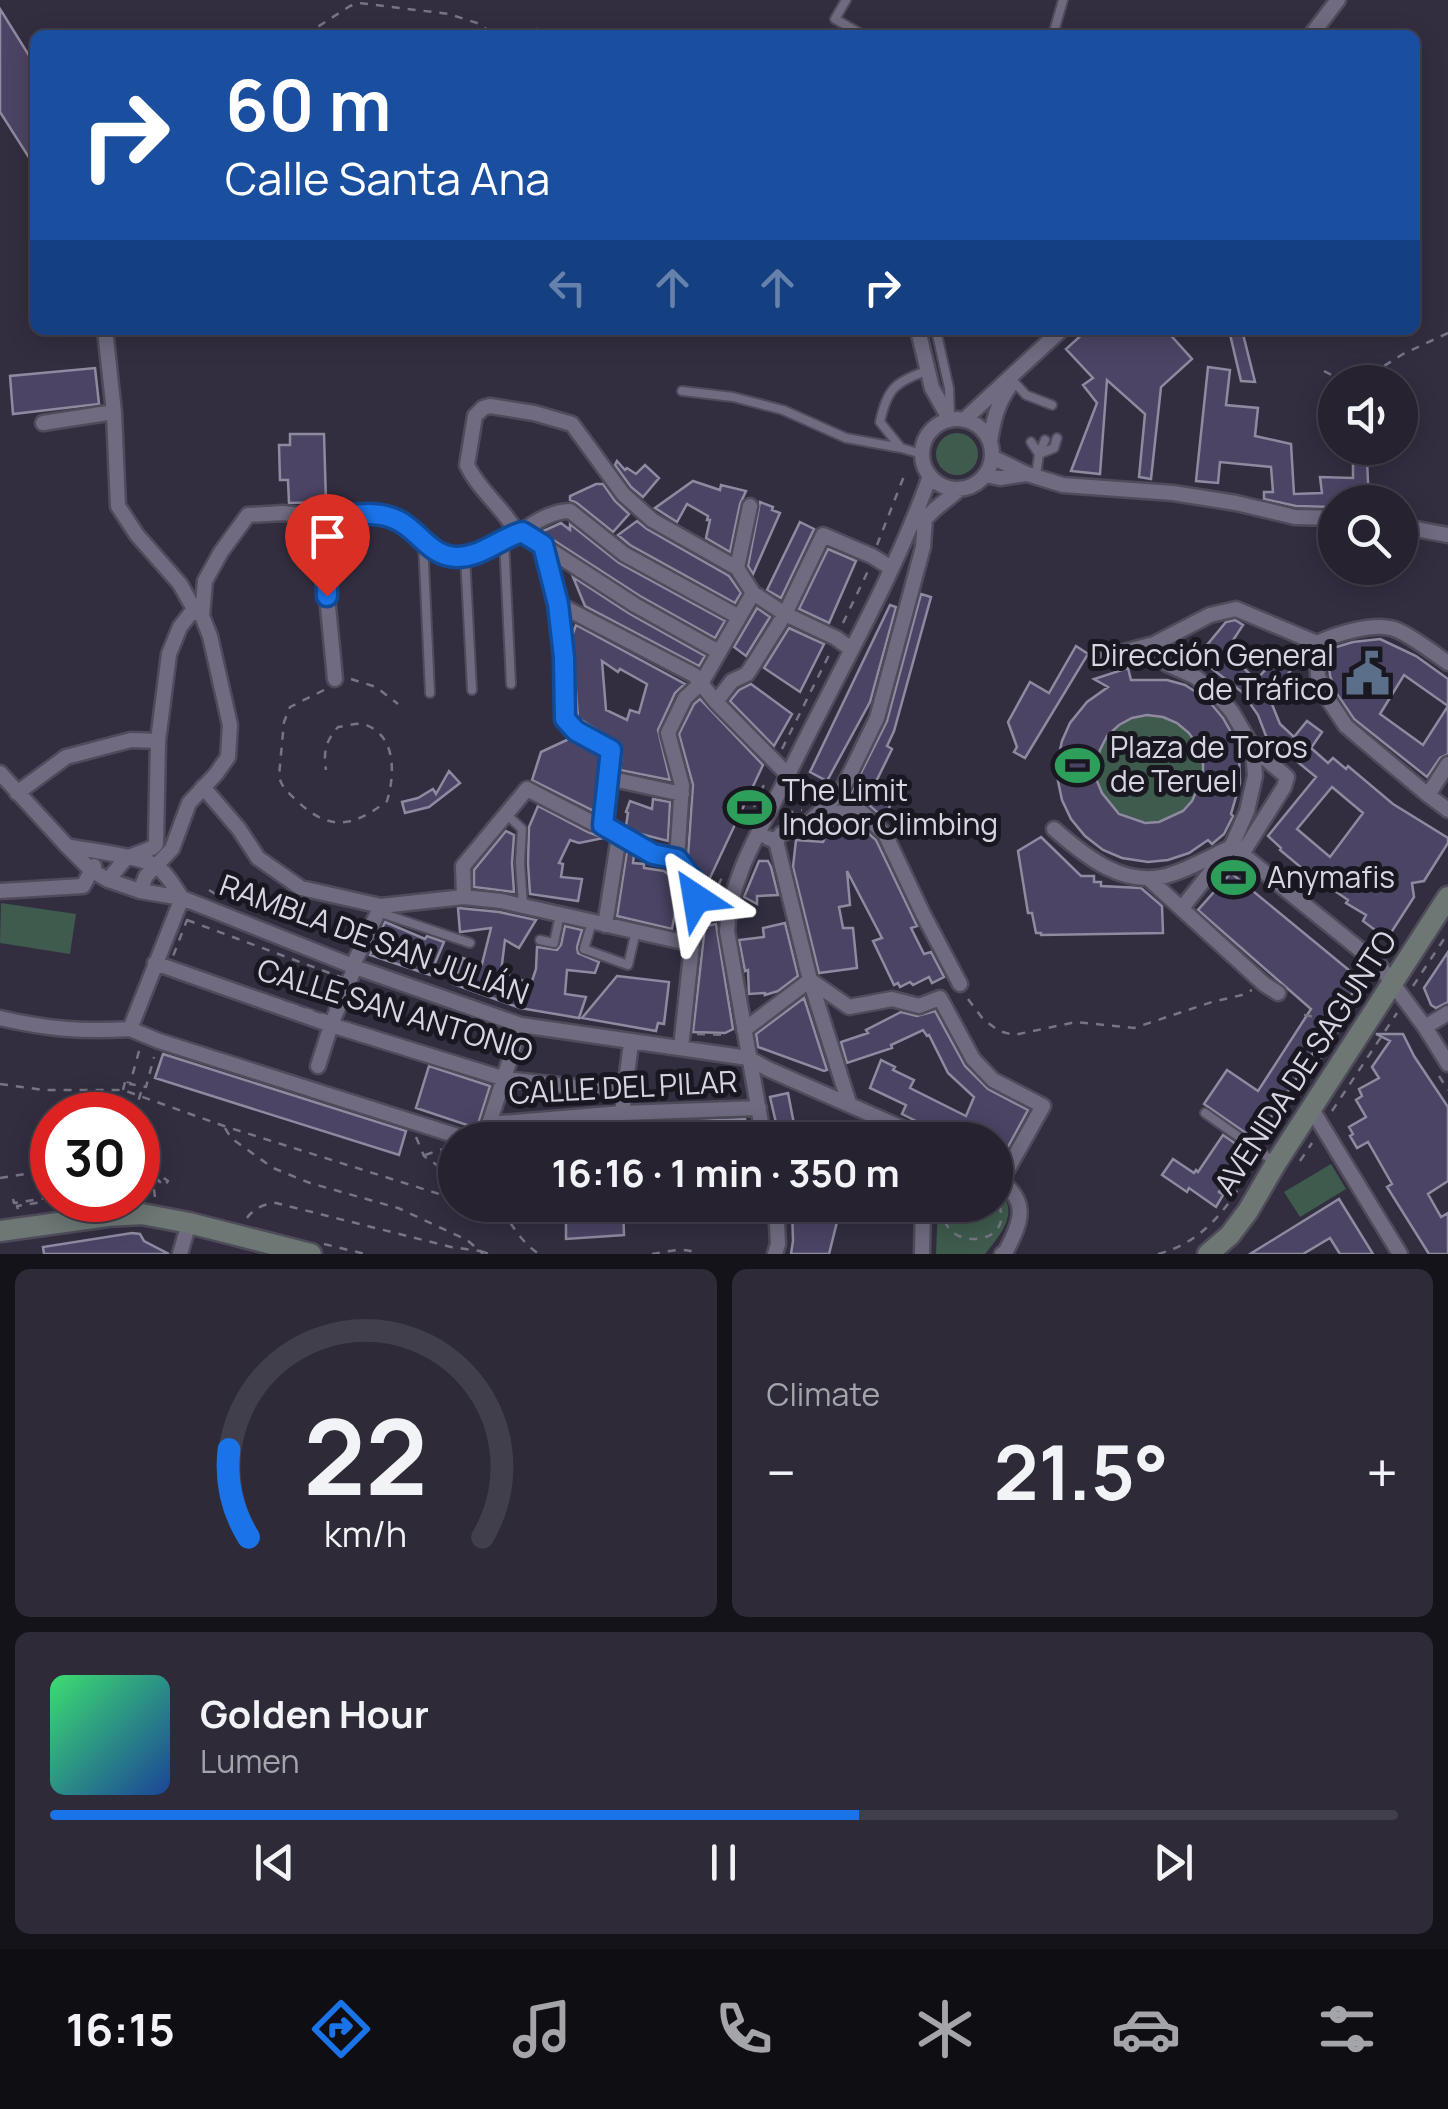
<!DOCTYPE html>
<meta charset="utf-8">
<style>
body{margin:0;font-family:Manrope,sans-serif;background:#2e2a38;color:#f1f3f6;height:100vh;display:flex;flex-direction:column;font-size:38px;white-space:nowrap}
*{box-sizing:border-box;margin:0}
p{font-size:32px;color:#a4a4ab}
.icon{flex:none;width:55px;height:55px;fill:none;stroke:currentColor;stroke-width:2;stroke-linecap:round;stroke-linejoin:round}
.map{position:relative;height:1254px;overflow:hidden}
.sheet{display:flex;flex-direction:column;gap:15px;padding:15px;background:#15131a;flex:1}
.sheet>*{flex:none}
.guide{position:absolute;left:30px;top:30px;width:1390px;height:305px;border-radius:15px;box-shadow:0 5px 25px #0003,0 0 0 2px #423f4c;background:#1a4fa0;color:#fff;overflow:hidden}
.controls{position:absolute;left:1318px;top:365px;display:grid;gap:20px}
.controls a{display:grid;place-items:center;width:100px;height:100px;border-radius:50%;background:#262230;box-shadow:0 5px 25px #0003,0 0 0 2px #423f4c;font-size:50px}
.speed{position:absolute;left:30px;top:1092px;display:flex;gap:20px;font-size:50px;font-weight:700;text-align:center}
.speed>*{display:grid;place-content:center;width:130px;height:130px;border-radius:50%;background:#262230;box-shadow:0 5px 25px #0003,0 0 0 2px #423f4c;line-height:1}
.speed .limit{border:15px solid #d22;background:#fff;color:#111}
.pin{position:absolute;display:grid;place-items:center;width:85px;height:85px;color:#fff;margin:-102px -42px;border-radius:50% 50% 50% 0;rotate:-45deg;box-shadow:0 0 10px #0007}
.pin .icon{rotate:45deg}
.me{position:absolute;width:110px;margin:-55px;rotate:327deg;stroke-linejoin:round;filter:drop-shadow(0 0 8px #0008)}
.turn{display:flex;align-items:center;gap:35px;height:210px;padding:0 30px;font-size:45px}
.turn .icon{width:130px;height:130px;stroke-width:2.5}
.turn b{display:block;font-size:70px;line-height:85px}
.lanes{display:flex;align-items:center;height:95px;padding:0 30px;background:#0003;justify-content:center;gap:50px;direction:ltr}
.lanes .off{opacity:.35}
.big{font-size:75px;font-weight:700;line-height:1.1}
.sheet .card{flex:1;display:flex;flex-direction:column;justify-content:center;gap:15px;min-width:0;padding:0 35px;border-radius:15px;background:#2e2a38}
.sheet .dial{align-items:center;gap:0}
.dial svg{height:260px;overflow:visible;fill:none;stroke:#423f4c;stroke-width:7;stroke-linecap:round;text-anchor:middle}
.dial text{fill:#f1f3f6;stroke:none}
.song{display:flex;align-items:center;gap:30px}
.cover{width:120px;height:120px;border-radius:15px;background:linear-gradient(135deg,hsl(140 70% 55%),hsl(220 70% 35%))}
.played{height:10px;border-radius:5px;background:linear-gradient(90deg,#1a73e8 60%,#423f4c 60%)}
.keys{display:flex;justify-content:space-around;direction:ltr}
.heat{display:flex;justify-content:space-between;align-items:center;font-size:55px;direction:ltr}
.sheet .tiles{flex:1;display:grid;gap:15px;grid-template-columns:1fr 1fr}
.card:last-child{grid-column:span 2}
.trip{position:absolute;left:438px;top:1122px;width:575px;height:100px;border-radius:50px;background:#262230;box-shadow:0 5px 25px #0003,0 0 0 2px #423f4c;font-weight:700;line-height:100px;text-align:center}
.menu{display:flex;height:160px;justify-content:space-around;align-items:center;background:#0f0e13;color:#a4a4ab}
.menu .icon{width:70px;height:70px}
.menu .current{color:#1a73e8}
.menu b{font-size:45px;color:#f1f3f6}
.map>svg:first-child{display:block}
.green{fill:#3e5b4d}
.building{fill:#4b4464;stroke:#8e8aa0;stroke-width:2.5;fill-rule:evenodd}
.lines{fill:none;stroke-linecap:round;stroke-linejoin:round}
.lane-casing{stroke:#4f4b5a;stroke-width:12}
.street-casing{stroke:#4f4b5a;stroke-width:19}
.secondary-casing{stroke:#4f4b5a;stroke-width:25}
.path{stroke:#777484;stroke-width:2.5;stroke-dasharray:8 8;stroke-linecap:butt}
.lane{stroke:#706b81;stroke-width:8}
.street{stroke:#706b81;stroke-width:14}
.secondary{stroke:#6d7874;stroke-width:20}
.path-bridge{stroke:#777484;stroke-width:2.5;stroke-dasharray:8 8;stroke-linecap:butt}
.route-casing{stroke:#114b97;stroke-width:25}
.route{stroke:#1a73e8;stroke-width:18}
.labels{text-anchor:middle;stroke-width:10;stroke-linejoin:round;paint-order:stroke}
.poi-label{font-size:30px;fill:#d7d5e1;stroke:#191720;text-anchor:start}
.street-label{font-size:30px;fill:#d7d5e1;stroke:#191720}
</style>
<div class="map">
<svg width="1448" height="1254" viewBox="0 0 1448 1254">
<rect width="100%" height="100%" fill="#322e40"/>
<path class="green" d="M936 454a21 21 0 1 1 42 0a21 21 0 1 1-42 0Z
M1097 769a53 53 0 1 1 106 0a53 53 0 1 1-106 0Z
M1,903L76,914L70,954L0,943Z
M1331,1164L1346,1189L1300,1217L1284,1192Z
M995,1188C1023,1209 1001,1234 985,1254H936L938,1205H995Z"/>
<path class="building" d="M0,9L35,65V167L0,112Z
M1087,330H1166L1192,359L1161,387L1151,479L1139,477L1145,414L1107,380L1100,474L1071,471L1097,403L1083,385L1093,378L1066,349Z
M1229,330H1242L1255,382L1241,381Z
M1208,367L1230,370L1226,405L1258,408L1255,436L1291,444L1294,494L1322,493L1320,477L1353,478V463L1367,461L1369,502H1335V507L1296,506L1264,499V492H1273L1271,467L1220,462L1218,483L1196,481Z
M95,368L99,404L13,414L10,376Z
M290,434H324L326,502L289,503L288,480H280L279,445H290Z
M617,461L625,470L627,468L636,474L645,465L659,478L643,497L631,487L615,465Z
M693,481L720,490L721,485L746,491L740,504L730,552L706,538L710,520H707L708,516L687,504L677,522L655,508Z
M596,484H603L615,501L629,514L613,532L577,503L570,500V496Z
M760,502L773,507L772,510L780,513L753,574L748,566Z
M637,521L647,529L729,576L741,593L735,603L630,545L618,535Z
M800,522L814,529L781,598L767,590Z
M561,523L570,530V524L619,563L725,621L715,638L640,596L541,532Z
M828,549L856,561L829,623L799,609Z
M573,577L630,614L705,656L699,666L585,606Z
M921,594L931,597L894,731L887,746L892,749L872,790L889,798L888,802L891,803L885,819L863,800L847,801L887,721Z
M890,605L896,607L870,702L827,781L810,772Z
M757,608L770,617L746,656L734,647Z
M1235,620L1243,625L1226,651L1256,680L1281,653L1296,664L1269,697L1280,724L1294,737L1307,721L1322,732L1311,748L1328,763L1333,758L1346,769L1348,766L1393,804L1448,838V843L1424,881L1412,883L1414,897L1387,939L1363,921L1366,915L1346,903L1348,900L1316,878L1315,879L1280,850L1281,848L1268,836L1316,777L1266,736L1258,715L1242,692L1197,657L1226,622ZM1332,787L1363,813L1330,857L1297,829Z
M576,625L685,684L675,693L658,730L670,780L620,770L622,751L620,744L578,718L572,636ZM602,661L618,672L620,669L647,684L639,713L630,710L627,720L606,710Z
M789,628L824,644L800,692L764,668Z
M1380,639L1416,656L1448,679V754L1440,758L1427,777L1354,719L1337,694L1330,676L1328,657L1336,647L1353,642ZM1404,675L1448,706L1423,745L1380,714Z
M1076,646L1088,654L1025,758L1014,752L1017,747L1008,722L1030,682L1049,693Z
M1128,668L1131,680H1167L1185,685L1208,700L1223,718L1236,741L1239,753L1240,783L1231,814L1233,816L1224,834L1212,844L1208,840L1189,853L1168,860L1148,862L1122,858L1103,850L1085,836L1071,819L1062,800L1058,781L1057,763L1062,741L1070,723L1087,702L1108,687L1094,679ZM1147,715L1163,717L1177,723L1189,733L1198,746L1203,761V777L1192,801L1183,811L1159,822L1145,823L1119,814L1102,793L1097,781L1096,765L1100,750L1107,736L1119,725L1132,718Z
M751,684L792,714L774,746L730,701L739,690Z
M700,699L763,765L709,880L702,877L688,856L693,785L679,734L694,704Z
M569,739L600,756L594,811L532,780L541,752Z
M449,771L460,783L429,807L405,813L402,802L418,798L433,789L436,794Z
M653,799L670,802L668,841L637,833L626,826L628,813L626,812L630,801L652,809Z
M538,806L588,832L604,838L579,843L570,840L559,863L563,864L561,877L582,879L578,901L530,894L528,863L529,827Z
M855,821L876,840L917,926L911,928L924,954L931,952L944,977L932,983L929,977L913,985L910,982L900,987L898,983L894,985L873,941L882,938L847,871L850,905L839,907L843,928H853L857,968L819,973L793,867L796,840L823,842L831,826Z
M506,831L514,835L512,863L514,892L474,887V870Z
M1041,837L1081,876H1094V882H1101V886L1141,888L1162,906L1163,933L1041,935V933H1036L1032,913H1028L1018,851Z
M627,851L634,855L633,863L644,864V868L664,871L674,879L672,894H679L672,929L617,916Z
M759,861H768L771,867L778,895L757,896V904L744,897Z
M1231,873L1361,980L1256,1140L1204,1104L1227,1070L1258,1091L1311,1009L1198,910Z
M458,908L499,912L536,920L519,948L505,940L501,972L531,984L536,969L537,947L557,950L561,945L565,926L582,930L577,947L578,953L599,962L595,973L567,970L565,994L586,997L579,1018L520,1008L453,984L463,958L482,964L491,928L460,932Z
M385,922L425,939L427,936L444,942L430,975L370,955Z
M785,923L798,976L778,991L765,995V993L749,994L748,970L745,971L739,940L764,937L763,928Z
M716,924L733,1029L725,1033L693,1032L705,926Z
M1448,952V1002L1436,1008L1431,1005L1424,988Z
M617,976L669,982L664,1024L658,1023L656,1031L582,1018Z
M804,998L827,1070L824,1071L758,1047L756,1034Z
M935,1011L965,1066L988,1089L1028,1110L997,1167L995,1140H954L902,1114L906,1105L870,1088L881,1060L895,1067L893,1070L914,1080L910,1088L966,1116L974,1097L948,1073L929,1035L927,1036L923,1030L891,1045L892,1048L847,1063L841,1042L868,1033L866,1030L901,1012L917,1016Z
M1376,1034H1403L1414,1056L1448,1107V1181L1428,1194L1441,1217L1448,1213V1254H1429L1387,1187L1392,1184L1368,1142L1357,1148L1350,1136L1353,1134L1349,1127L1366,1117L1356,1100L1362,1096L1359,1089L1379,1078L1372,1067L1390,1041Z
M163,1054L406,1131L399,1155L155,1078Z
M429,1066L490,1086L479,1121V1129L416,1108Z
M788,1093L794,1124L788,1126L791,1140H780L770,1097Z
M745,1119L748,1135L717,1140H646L644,1123Z
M588,1126L589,1140H520V1132Z
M1223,1135L1246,1151L1219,1192L1223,1195L1216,1207L1189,1188L1187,1192L1162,1175L1173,1159L1194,1173L1196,1170L1198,1172Z
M1339,1199L1373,1254H1340L1330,1238L1303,1254H1250Z
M566,1205H623L624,1235L566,1239Z
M805,1205H870V1206L838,1218L829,1254H791L793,1241L792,1209Z
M132,1233L140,1234L144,1241L169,1254H44L43,1247Z"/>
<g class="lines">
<defs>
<path id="lane" d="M846,0L835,19L863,35
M1053,35L1063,0
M936,330L949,388L950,415
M1014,382L1026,395L1052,405
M682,391L733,397L783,410L846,438L901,448
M1031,442L1039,454L1036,476
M922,454L901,448L880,422C887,389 895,382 926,371
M1039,454L1054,448L1057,438
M1039,454L1045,440
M504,540L511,684
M423,542L430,693
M465,556L472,690
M506,814L522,829L520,863L523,906
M378,912L470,943
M592,922L584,949L628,965L636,931
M540,940L554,943L560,914
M1205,1113L1276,1163"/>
<path id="street" d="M1311,35L1338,0
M105,330L114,412L118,506L137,535L180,584L194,609
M918,330L932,388L950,420
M922 454a35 35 0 1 1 70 0a35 35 0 1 1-70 0Z
M964,420L1061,330
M43,423L114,412
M990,442C993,421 997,404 1010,386
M992,457L1027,474L1063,485L1173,493L1236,503L1295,517L1335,518
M985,475L1000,478L1026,474
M326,518L327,596L335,679
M920,524L935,509L960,489
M1400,526L1448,535
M522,532C535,521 554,511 570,511L624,554L739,617
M543,545L558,604L564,657L565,719L576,731L611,750L603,825
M753,593L785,614L836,638L851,649
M558,604L694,675L716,702L788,775
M1317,643L1318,676L1328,699L1346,726L1428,795L1448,810
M1317,643C1336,634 1374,622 1394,629C1408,633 1435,654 1448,663
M1154,644L1167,664L1194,676L1215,692L1232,712L1253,748L1255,776L1247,811L1233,843
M719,652L635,605L522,532L517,533C504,508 479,491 467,465L475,416L483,408L490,406L534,413L572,424L623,494L652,520L737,568
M1098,652L1116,654L1154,644L1210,615L1236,609L1317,643
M716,702L732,681L747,674L753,665L785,614L823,535L872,556L891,568
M0,773L67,846L91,870L108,880L140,891L182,898L355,967L521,1025L748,1058L768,1069L929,1140
M608,778L682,794
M203,787L239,829L258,858L301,888L381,906
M17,793L66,757L131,740L158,741
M1428,795L1448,764
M812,822L837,813L859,810L885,834L923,914L960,984
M1054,829C1086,857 1126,890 1172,874C1192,868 1211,856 1230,848L1233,843
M768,838L776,841L810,980L849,1103
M776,841L781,834L807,824L841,792L877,718L923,547L925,519
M1233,843L1242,854L1379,965L1425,1027L1448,1064
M67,846C86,850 144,857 156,866C167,873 175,888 182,898
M1242,854L1284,787L1287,777L1253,748
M677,859L682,785L668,733L685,698L702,682L753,593L737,568L750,506
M1149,879L1264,984L1278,993
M108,880L126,858L152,848L156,844L158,741L169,654L180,627L194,609L202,616
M0,891L83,886L94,866
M140,891L146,876L172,849L189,803L216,774L228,757L230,725L210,636L202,616L205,581L221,552L248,515L283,513L326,518L373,514L394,518L439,554L451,557L479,553L517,533
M464,897L463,866L527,789L593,823L603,825L653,854L677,859L691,877L697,898L681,1048
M697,898L728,904
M1182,908L1228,850
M605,925L619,836
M155,963L331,1025L505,1079L623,1092
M353,965L381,906L464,897L501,901L692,944
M0,1018C47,1029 83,1032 130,1029L182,898
M521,1025L489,1124L622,1113L759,1108
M1425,1027L1448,1013
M130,1029L159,1041L470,1140
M744,1030L810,980L849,1007L892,999L919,1006L940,998L973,1059L993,1080L1043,1106L1001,1181
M318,1066L331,1025L355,967
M1311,1108L1400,1254
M622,1113L631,1043
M764,1140L727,931C730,875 764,824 788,775C836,676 893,580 930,476
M995,1177C1029,1199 1023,1219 1006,1251L1002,1254
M180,1254L189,1223
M775,1254L778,1244L776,1205
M922,1254L923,1205"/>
<path id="secondary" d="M0,1231L108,1216L142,1214L189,1223L311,1254
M1208,1254L1230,1235L1248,1211L1276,1163L1448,897"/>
</defs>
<use href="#lane" class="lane-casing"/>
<use href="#street" class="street-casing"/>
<use href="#secondary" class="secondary-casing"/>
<path class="path" d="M305,35L350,6L359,3L449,14L480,24L493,35
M520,35L537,29L561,35
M1324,371L1339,379L1384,366L1403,354L1448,333
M877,545L906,471
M843,623L868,571
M351,679L376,687L398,704
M324,690L290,707L284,722L279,776C281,787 289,793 297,801C330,832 353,827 387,801C395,775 397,734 363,724C356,723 346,726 338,727C326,741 323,751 326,770
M782,749L830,653
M754,807L767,778
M786,809L792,812L802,810
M718,886L724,873
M209,890L217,895
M187,920L343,978L328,1017L170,964Z
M1413,986L1448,933
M968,999L983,1019L999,1031L1014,1035L1076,1022L1134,1028L1212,1002L1242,995L1252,990
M697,1034L729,1035
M139,1051L130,1084L146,1087L154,1057
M1439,1076L1448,1090
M0,1084L44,1090H123L224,1126L455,1199
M123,1090L126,1078L128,1083
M1332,1111L1397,1013
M225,1128L231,1138L273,1168L310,1183L398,1208L467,1240L480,1251L490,1254
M566,1130L567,1140
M416,1137L424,1156L455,1178
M1267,1142L1337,1032L1314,1017L1304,1015
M425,1155L446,1148
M138,1159L168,1181L164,1186L157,1179L154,1190L155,1197
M1300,1161L1312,1143
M0,1178L52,1170
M138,1181L152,1189
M138,1195H153
M13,1199L14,1203L52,1197
M474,1205L499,1207L548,1219L641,1216L642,1205
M945,1205C933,1254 1026,1249 995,1197
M18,1209L17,1206L56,1200
M501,1210C514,1227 521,1242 539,1254
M247,1218C253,1209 265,1203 276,1203L451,1247L480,1251L483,1254
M324,1244L365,1254
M652,1254C666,1252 685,1246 698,1254
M1158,1254C1207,1241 1230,1204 1255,1162"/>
<use href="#lane" class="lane"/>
<use href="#street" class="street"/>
<use href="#secondary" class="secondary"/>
<path class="path-bridge" d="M134,1115L142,1089L138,1087"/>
</g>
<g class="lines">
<defs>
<path id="route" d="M327,596L326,518C349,516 375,509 397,520C419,530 429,556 456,557C482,557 499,539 522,532L543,545L558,604L564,657L565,719L576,731L611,750L603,825L653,854L677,859L691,877L696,898"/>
</defs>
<use href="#route" class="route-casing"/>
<use href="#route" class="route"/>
</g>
<defs>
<symbol id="civic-bare" viewBox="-9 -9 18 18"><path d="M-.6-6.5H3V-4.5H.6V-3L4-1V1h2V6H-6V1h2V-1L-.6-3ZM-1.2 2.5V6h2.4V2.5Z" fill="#5c6f8a" stroke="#191720" stroke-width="2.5" paint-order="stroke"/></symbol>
<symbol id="stadium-bare" viewBox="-9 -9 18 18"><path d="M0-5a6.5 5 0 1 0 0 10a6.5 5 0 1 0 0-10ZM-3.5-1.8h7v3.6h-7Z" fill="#2e9e5b" stroke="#191720" stroke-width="2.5" paint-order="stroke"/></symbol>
</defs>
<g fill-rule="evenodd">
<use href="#civic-bare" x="1336" y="642" width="63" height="63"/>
<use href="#stadium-bare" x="1046" y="734" width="63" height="63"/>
<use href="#stadium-bare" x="718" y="776" width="63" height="63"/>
<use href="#stadium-bare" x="1202" y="846" width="63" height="63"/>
</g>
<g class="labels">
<g class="poi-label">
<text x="1334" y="666" text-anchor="end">Dirección General<tspan x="1334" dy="34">de Tráfico</tspan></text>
<text x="1110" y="758">Plaza de Toros<tspan x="1110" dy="34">de Teruel</tspan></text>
<text x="782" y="801">The Limit<tspan x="782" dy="34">Indoor Climbing</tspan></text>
<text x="1267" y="888">Anymafis</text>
</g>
<g class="street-label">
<text transform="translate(374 940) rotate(20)" y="10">RAMBLA DE SAN JULIÁN</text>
<text transform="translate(395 1011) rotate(17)" y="10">CALLE SAN ANTONIO</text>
<text transform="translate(1306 1063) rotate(-57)" y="10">AVENIDA DE SAGUNTO</text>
<text transform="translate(623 1088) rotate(-3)" y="10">CALLE DEL PILAR</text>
</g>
</g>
</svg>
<div class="controls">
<a><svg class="icon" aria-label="sound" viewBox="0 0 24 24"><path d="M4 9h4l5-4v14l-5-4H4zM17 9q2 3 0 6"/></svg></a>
<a><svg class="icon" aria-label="search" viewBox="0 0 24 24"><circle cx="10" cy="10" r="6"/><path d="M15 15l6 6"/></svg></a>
</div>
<div class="speed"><div class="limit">30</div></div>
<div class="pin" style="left:327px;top:596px;background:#d93025"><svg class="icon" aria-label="arrive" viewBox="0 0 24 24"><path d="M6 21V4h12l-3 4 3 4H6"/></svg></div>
<svg class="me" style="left:696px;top:898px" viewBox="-20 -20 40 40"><path d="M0-17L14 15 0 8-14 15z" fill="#1a73e8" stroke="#fff" stroke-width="4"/></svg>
<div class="trip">16:16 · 1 min · 350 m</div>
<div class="guide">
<div class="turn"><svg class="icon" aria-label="right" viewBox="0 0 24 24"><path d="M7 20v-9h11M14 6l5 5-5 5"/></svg><div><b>60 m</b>Calle Santa Ana</div></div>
<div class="lanes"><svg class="icon off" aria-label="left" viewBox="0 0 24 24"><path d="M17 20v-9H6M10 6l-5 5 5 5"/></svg><svg class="icon off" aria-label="ahead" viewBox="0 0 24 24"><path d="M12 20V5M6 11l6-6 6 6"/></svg><svg class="icon off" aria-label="ahead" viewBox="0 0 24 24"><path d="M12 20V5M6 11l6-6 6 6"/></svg><svg class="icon" aria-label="right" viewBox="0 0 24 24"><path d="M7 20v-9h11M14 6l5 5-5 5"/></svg></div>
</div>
</div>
<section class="sheet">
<div class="tiles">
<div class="card dial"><svg viewBox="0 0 100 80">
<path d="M14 69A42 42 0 1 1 86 69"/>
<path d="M14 69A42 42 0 0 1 8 42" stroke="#1a73e8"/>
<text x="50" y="56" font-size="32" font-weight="700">22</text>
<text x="50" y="72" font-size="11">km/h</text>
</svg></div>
<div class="card"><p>Climate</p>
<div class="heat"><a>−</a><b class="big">21.5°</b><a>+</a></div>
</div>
<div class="card">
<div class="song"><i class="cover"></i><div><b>Golden Hour</b><p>Lumen</p></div></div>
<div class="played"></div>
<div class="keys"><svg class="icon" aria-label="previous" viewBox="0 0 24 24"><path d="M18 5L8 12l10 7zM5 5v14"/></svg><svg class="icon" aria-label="pause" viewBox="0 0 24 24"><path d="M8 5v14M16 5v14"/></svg><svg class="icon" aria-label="next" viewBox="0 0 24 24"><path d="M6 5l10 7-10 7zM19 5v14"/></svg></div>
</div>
</div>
</section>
<nav class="menu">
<b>16:15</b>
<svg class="icon current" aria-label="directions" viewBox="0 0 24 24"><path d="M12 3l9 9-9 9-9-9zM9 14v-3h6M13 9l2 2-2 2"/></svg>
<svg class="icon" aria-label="music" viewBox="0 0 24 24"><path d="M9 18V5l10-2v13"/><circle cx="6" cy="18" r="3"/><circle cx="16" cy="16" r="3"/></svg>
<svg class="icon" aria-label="phone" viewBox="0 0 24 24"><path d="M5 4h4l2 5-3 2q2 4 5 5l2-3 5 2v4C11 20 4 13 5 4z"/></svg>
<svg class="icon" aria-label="climate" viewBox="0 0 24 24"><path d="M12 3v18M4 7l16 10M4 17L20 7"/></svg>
<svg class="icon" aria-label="car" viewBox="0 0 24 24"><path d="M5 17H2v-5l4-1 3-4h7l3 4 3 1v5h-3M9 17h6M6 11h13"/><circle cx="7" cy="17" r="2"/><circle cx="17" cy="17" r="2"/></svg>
<svg class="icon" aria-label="filters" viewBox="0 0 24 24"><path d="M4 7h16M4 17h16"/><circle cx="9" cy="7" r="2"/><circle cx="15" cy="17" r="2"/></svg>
</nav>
